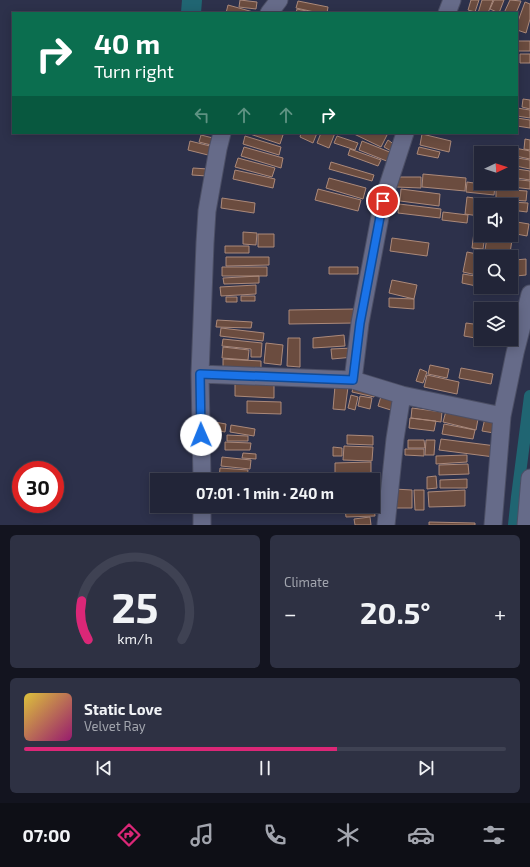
<!DOCTYPE html>
<meta charset="utf-8">
<style>
body{margin:0;font-family:"Exo 2",sans-serif;background:#2e3143;color:#f1f3f6;height:100vh;display:flex;flex-direction:column;font-size:15px;white-space:nowrap}
*{box-sizing:border-box;margin:0}
p{font-size:13px;color:#a2a5ae}
.icon{flex:none;width:22px;height:22px;fill:none;stroke:currentColor;stroke-width:2;stroke-linecap:round;stroke-linejoin:round}
.map{position:relative;height:525px;overflow:hidden}
.details{display:flex;flex-direction:column;gap:10px;padding:10px;background:#13141f;flex:1}
.details>*{flex:none}
.banner{position:absolute;left:12px;top:12px;width:506px;height:122px;border-radius:0px;box-shadow:0 2px 10px #0003,0 0 0 1px #3f4253;background:#0b6e4f;color:#fff;overflow:hidden}
.needle{width:26px;rotate:86deg}
.fabs{position:absolute;left:474px;top:146px;display:grid;gap:8px}
.fabs a{display:grid;place-items:center;width:44px;height:44px;border-radius:0px;background:#222538;box-shadow:0 2px 10px #0003,0 0 0 1px #3f4253;font-size:20px}
.speed{position:absolute;left:12px;top:461px;display:flex;gap:8px;font-size:20px;font-weight:700;text-align:center}
.speed>*{display:grid;place-content:center;width:52px;height:52px;border-radius:50%;background:#222538;box-shadow:0 2px 10px #0003,0 0 0 1px #3f4253;line-height:1}
.speed .limit{border:6px solid #d22;background:#fff;color:#111}
.pin{position:absolute;display:grid;place-items:center;width:34px;height:34px;color:#fff;margin:-17px;border:2px solid #fff;border-radius:50%;box-shadow:0 1px 4px #0007}
.me{position:absolute;width:44px;margin:-22px;rotate:359deg;stroke-linejoin:round;filter:drop-shadow(0 0 3px #0008)}
.turn{display:flex;align-items:center;gap:14px;height:84px;padding:0 16px;font-size:18px}
.turn .icon{width:52px;height:52px;stroke-width:2.5}
.turn b{display:block;font-size:28px;line-height:34px}
.lanes{display:flex;align-items:center;height:38px;padding:0 16px;background:#0003;justify-content:center;gap:20px;direction:ltr}
.lanes .off{opacity:.35}
.big{font-size:30px;font-weight:700;line-height:1.1}
.details .tile{flex:1;display:flex;flex-direction:column;justify-content:center;gap:6px;min-width:0;padding:0 14px;border-radius:6px;background:#2e3143}
.details .dial{align-items:center;gap:0}
.dial svg{height:104px;overflow:visible;fill:none;stroke:#3f4253;stroke-width:7;stroke-linecap:round;text-anchor:middle}
.dial text{fill:#f1f3f6;stroke:none}
.song{display:flex;align-items:center;gap:12px}
.cover{width:48px;height:48px;border-radius:6px;background:linear-gradient(135deg,hsl(50 70% 55%),hsl(320 70% 35%))}
.played{height:4px;border-radius:2px;background:linear-gradient(90deg,#db2777 65%,#3f4253 65%)}
.keys{display:flex;justify-content:space-around;direction:ltr}
.heat{display:flex;justify-content:space-between;align-items:center;font-size:22px;direction:ltr}
.details .tiles{flex:1;display:grid;gap:10px;grid-template-columns:1fr 1fr}
.tile:last-child{grid-column:span 2}
.trip{position:absolute;left:150px;top:473px;width:230px;height:40px;border-radius:0px;background:#222538;box-shadow:0 2px 10px #0003,0 0 0 1px #3f4253;font-weight:700;line-height:40px;text-align:center}
.menu{display:flex;height:64px;justify-content:space-around;align-items:center;background:#0e0f16;color:#a2a5ae}
.menu .icon{width:28px;height:28px}
.menu .active{color:#db2777}
.menu b{font-size:18px;color:#f1f3f6}
.map>svg:first-child{display:block}
.lines{fill:none;stroke-linecap:round;stroke-linejoin:round}
.canal{stroke:#206572;stroke-width:12}
.river{stroke:#206572;stroke-width:20}
.building{fill:#6b4c3f;stroke:#ab897a}
.minor-casing{stroke:#4c4f65;stroke-width:19}
.minor{stroke:#666b89;stroke-width:17}
.route-casing{stroke:#114b97;stroke-width:10}
.route{stroke:#1a73e8;stroke-width:7}
</style>
<div class="map">
<svg width="530" height="525" viewBox="0 0 530 525">
<rect width="100%" height="100%" fill="#2d314b"/>
<g class="lines">
<path class="canal" d="M514,525L517,497L530,396"/>
<path class="river" d="M191,13L192,0"/>
</g>
<path class="building" d="M240,0L257,2L256,9L239,7Z
M471,0H479L475,12L468,10Z
M482,0H493L488,13H478Z
M494,0H504L499,13L490,9Z
M510,0L521,1L516,13H504Z
M298,1L328,7L327,13H319L296,8Z
M525,2L530,4V19L526,33L517,30V24Z
M228,5L257,13H226Z
M297,9L316,13H296Z
M517,41H530V51H517Z
M520,54H530V63H520Z
M523,99L530,100V109L522,107Z
M517,108L530,110V118L517,116Z
M517,118L530,120V128L517,126Z
M247,133H277L283,135L280,144Z
M301,133H317L313,143L300,137Z
M321,133H335L329,148L317,143Z
M352,133H388L381,147Z
M422,134L451,141L449,152L420,145Z
M201,135L213,138L211,145L199,142Z
M245,136L281,147L279,155L243,144Z
M337,136L358,143L355,150L334,143Z
M525,139L530,140V150L524,149Z
M388,140L395,145L391,151L384,147Z
M190,141L214,147L212,156L188,150Z
M362,141L392,153L389,162L359,150Z
M244,147L283,158L281,168L241,156Z
M419,147L440,152L438,158L417,154Z
M510,147L530,151V159L511,155V153H509Z
M350,149L381,160L378,166L348,155Z
M511,157L530,160V169L511,165Z
M238,158L275,168L272,177L235,167Z
M479,161H481V172L477,171Z
M331,162L374,175L372,181L329,169Z
M193,168L208,169L207,176L192,175Z
M511,168L530,171V180L511,177Z
M235,170L275,179L273,188L233,179Z
M423,174L466,178L465,191L422,187Z
M396,177H421V188L396,187Z
M329,178L366,188L363,199L326,188Z
M511,179L530,181V189L494,185V183H511Z
M467,182L495,186L494,195L466,192Z
M318,189L361,200L358,211L315,200Z
M401,189L440,194L439,206L400,201Z
M496,189L527,191L526,201L496,199Z
M467,197L482,199L479,216L465,214Z
M222,198L255,203L254,213L221,208Z
M493,201L528,203L527,212L511,210V205H493Z
M399,204L441,209L440,218L398,213Z
M443,212L468,215L467,223L442,220Z
M511,221L529,224L527,236L511,233Z
M243,232L257,233L256,245L243,244Z
M474,232L485,235L483,249L472,248Z
M258,234H274V247H258Z
M487,237L512,240L510,253L485,250Z
M392,238L429,243L427,256L390,251Z
M225,246H249V253H225Z
M467,252L492,257H481V276L463,272Z
M226,257H269V265L226,266Z
M526,259V275L516,276L515,260Z
M222,267H267V276H222Z
M329,267H358V274H329Z
M463,274L481,277V287L462,283Z
M259,276V283L224,284L223,278Z
M392,280L417,285L414,299L389,293Z
M256,285V294L221,296L220,287Z
M241,296H255V301H241Z
M226,297H237V302H226Z
M389,298L414,299V309L389,307Z
M355,309V323L289,324V310Z
M217,320L252,322L251,328L216,327Z
M466,323L481,325V339L464,336Z
M221,328L264,333L263,341L220,336Z
M344,335L345,346L313,348V338Z
M288,338H300V367L287,366Z
M223,339L262,343L261,357H251V349L222,346Z
M483,339H502L501,342Z
M266,343L283,345L281,365L264,363Z
M223,347L249,350L248,360L222,358Z
M353,348L354,357L332,359L331,349Z
M223,359L261,361V370L223,368Z
M430,365L449,369L447,378L428,374Z
M461,368L493,374L491,384L459,378Z
M420,369L427,372L423,383L416,381Z
M427,375L459,382L457,394L424,387Z
M235,382L274,383V398L235,396Z
M354,384L376,389L374,397L352,392Z
M335,386L348,387L345,410L333,409Z
M382,393L398,398L394,411L378,406Z
M351,395L358,397L355,410L348,408Z
M360,396L372,398L370,409L358,406Z
M247,401L281,402V414L247,413Z
M412,408L442,412L441,422L411,418Z
M446,411L478,419L476,430L443,422Z
M410,418L436,421L434,431L409,428Z
M485,418L497,421L494,433L482,431Z
M209,421L226,424L225,432L208,429Z
M444,424L475,430L473,439L442,434Z
M231,425L255,429L254,436L230,432Z
M227,435L248,436V441H227Z
M347,435L373,436V445L347,444Z
M441,439L496,446L494,457L439,450Z
M408,440H424L425,448H408Z
M426,440H435L434,455H425Z
M225,442L251,443L250,450H225Z
M344,446L373,447L372,461L343,460Z
M333,447L342,448V456H333Z
M405,449H424V456L405,455Z
M243,453L256,454V459L242,458Z
M467,455V462L436,464V456Z
M222,457L251,460L250,469L221,466Z
M371,462V473L335,474V463Z
M468,464L469,474L439,475V465Z
M220,468L248,470L247,480H219Z
M374,473L375,481L342,480V475Z
M436,476L437,488L427,489V477Z
M467,479V488H440V480Z
M394,489L412,490V508H393Z
M414,490H424V510H415Z
M465,490V506L429,507L428,492Z
M373,491H379L380,498L373,499Z
M374,507L375,516L346,517L345,509Z
M370,517L371,525H355L354,519Z
M429,522L475,523V525H429Z"/>
<g class="lines">
<defs>
<path id="minor" d="M269,13L279,0
M447,13L452,0
M405,133L383,201L360,323L353,380L402,395L502,416
M200,374L353,380
M202,480L200,374L205,243L207,211L218,149L222,133
M202,506V525
M386,525L395,439L402,395
M493,525L502,416L515,353L530,294
M526,525L530,478"/>
</defs>
<use href="#minor" class="minor-casing"/>
<use href="#minor" class="minor"/>
</g>
<g class="lines">
<defs>
<path id="route" d="M201,435L200,374L353,380L360,323L383,201"/>
</defs>
<use href="#route" class="route-casing"/>
<use href="#route" class="route"/>
</g>
</svg>
<div class="fabs">
<a><svg class="needle" viewBox="-14 -14 28 28"><path d="M0-13l5 13h-10z" fill="#e53935"/><path d="M0 13l5-13h-10z" fill="#a2a5ae"/></svg></a>
<a><svg class="icon" aria-label="sound" viewBox="0 0 24 24"><path d="M4 9h4l5-4v14l-5-4H4zM17 9q2 3 0 6"/></svg></a>
<a><svg class="icon" aria-label="search" viewBox="0 0 24 24"><circle cx="10" cy="10" r="6"/><path d="M15 15l6 6"/></svg></a>
<a><svg class="icon" aria-label="layers" viewBox="0 0 24 24"><path d="M12 4l9 5-9 5-9-5zM3 14l9 5 9-5"/></svg></a>
</div>
<div class="speed"><div class="limit">30</div></div>
<div class="pin" style="left:383px;top:201px;background:#d93025"><svg class="icon" aria-label="arrive" viewBox="0 0 24 24"><path d="M6 21V4h12l-3 4 3 4H6"/></svg></div>
<svg class="me" style="left:201px;top:435px" viewBox="-20 -20 40 40"><circle r="19" fill="#fff"/><path d="M0-13L10 11 0 6-10 11z" fill="#1a73e8"/></svg>
<div class="trip">07:01 · 1 min · 240 m</div>
<div class="banner">
<div class="turn"><svg class="icon" aria-label="right" viewBox="0 0 24 24"><path d="M7 20v-9h11M14 6l5 5-5 5"/></svg><div><b>40 m</b>Turn right</div></div>
<div class="lanes"><svg class="icon off" aria-label="left" viewBox="0 0 24 24"><path d="M17 20v-9H6M10 6l-5 5 5 5"/></svg><svg class="icon off" aria-label="ahead" viewBox="0 0 24 24"><path d="M12 20V5M6 11l6-6 6 6"/></svg><svg class="icon off" aria-label="ahead" viewBox="0 0 24 24"><path d="M12 20V5M6 11l6-6 6 6"/></svg><svg class="icon" aria-label="right" viewBox="0 0 24 24"><path d="M7 20v-9h11M14 6l5 5-5 5"/></svg></div>
</div>
</div>
<section class="details">
<div class="tiles">
<div class="tile dial"><svg viewBox="0 0 100 80">
<path d="M14 69A42 42 0 1 1 86 69"/>
<path d="M14 69A42 42 0 0 1 9 39" stroke="#db2777"/>
<text x="50" y="56" font-size="32" font-weight="700">25</text>
<text x="50" y="72" font-size="11">km/h</text>
</svg></div>
<div class="tile"><p>Climate</p>
<div class="heat"><a>−</a><b class="big">20.5°</b><a>+</a></div>
</div>
<div class="tile">
<div class="song"><i class="cover"></i><div><b>Static Love</b><p>Velvet Ray</p></div></div>
<div class="played"></div>
<div class="keys"><svg class="icon" aria-label="previous" viewBox="0 0 24 24"><path d="M18 5L8 12l10 7zM5 5v14"/></svg><svg class="icon" aria-label="pause" viewBox="0 0 24 24"><path d="M8 5v14M16 5v14"/></svg><svg class="icon" aria-label="next" viewBox="0 0 24 24"><path d="M6 5l10 7-10 7zM19 5v14"/></svg></div>
</div>
</div>
</section>
<nav class="menu">
<b>07:00</b>
<svg class="icon active" aria-label="directions" viewBox="0 0 24 24"><path d="M12 3l9 9-9 9-9-9zM9 14v-3h6M13 9l2 2-2 2"/></svg>
<svg class="icon" aria-label="music" viewBox="0 0 24 24"><path d="M9 18V5l10-2v13"/><circle cx="6" cy="18" r="3"/><circle cx="16" cy="16" r="3"/></svg>
<svg class="icon" aria-label="phone" viewBox="0 0 24 24"><path d="M5 4h4l2 5-3 2q2 4 5 5l2-3 5 2v4C11 20 4 13 5 4z"/></svg>
<svg class="icon" aria-label="climate" viewBox="0 0 24 24"><path d="M12 3v18M4 7l16 10M4 17L20 7"/></svg>
<svg class="icon" aria-label="car" viewBox="0 0 24 24"><path d="M5 17H2v-5l4-1 3-4h7l3 4 3 1v5h-3M9 17h6M6 11h13"/><circle cx="7" cy="17" r="2"/><circle cx="17" cy="17" r="2"/></svg>
<svg class="icon" aria-label="filters" viewBox="0 0 24 24"><path d="M4 7h16M4 17h16"/><circle cx="9" cy="7" r="2"/><circle cx="15" cy="17" r="2"/></svg>
</nav>
